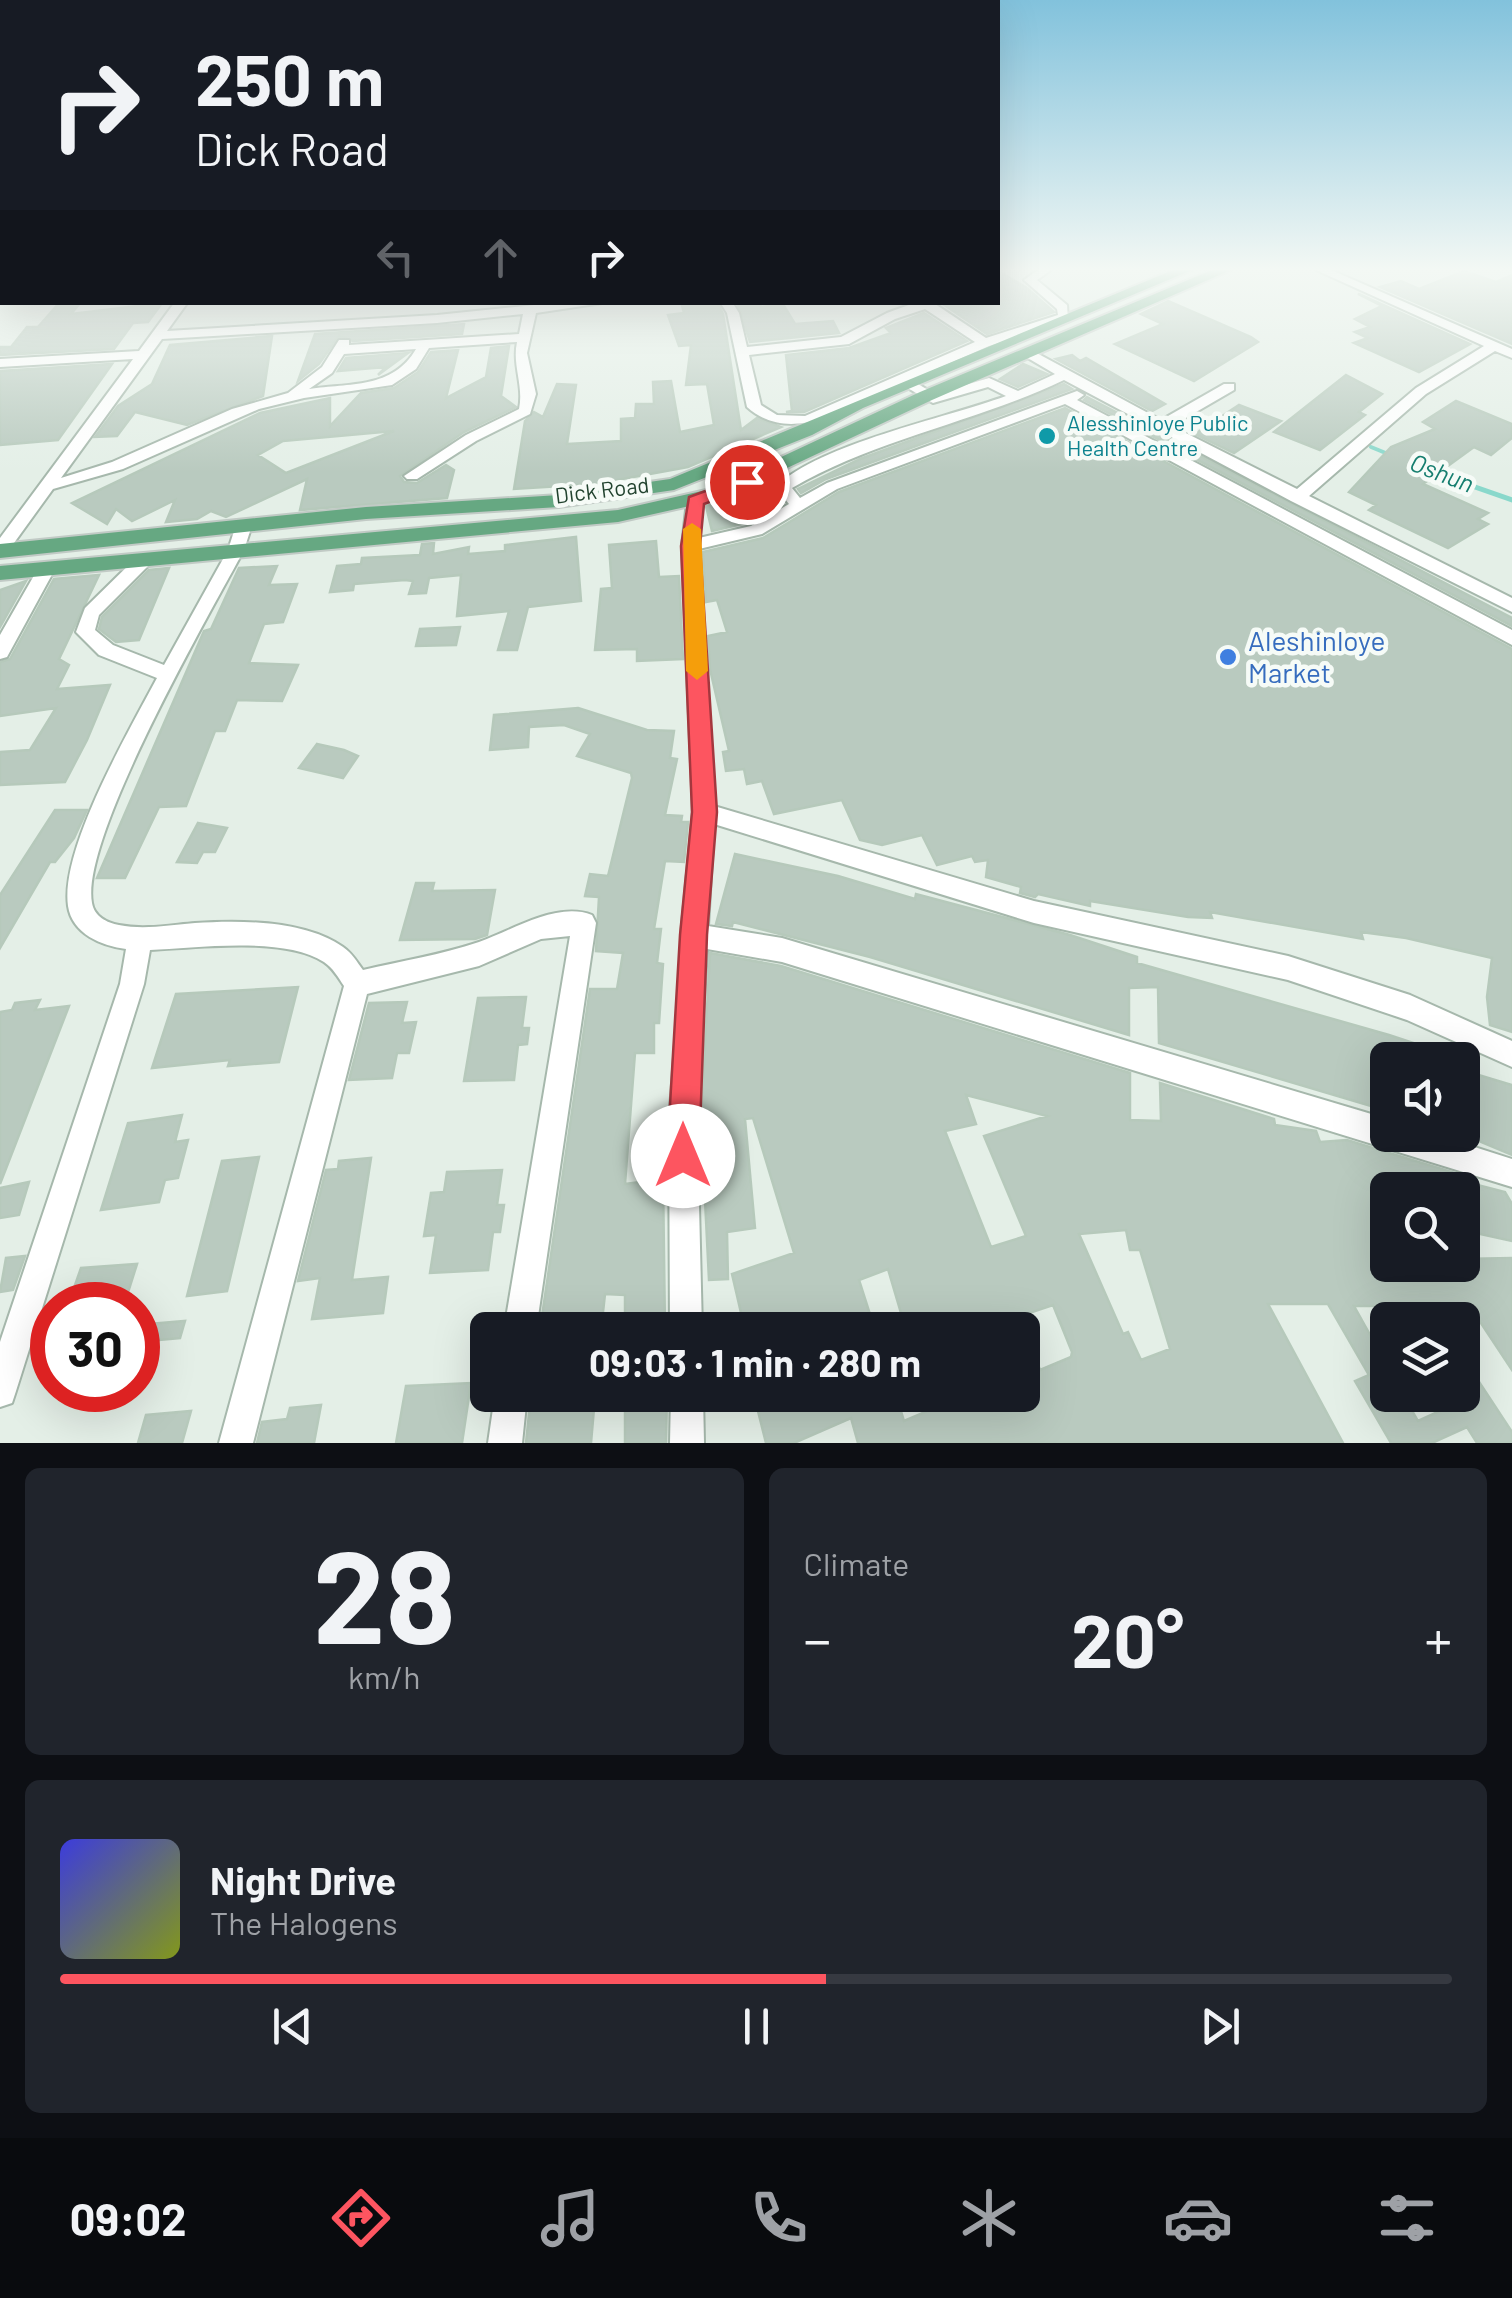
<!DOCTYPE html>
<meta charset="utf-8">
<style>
body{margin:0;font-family:Barlow,sans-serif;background:#20242c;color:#f1f3f6;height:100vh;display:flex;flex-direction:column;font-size:38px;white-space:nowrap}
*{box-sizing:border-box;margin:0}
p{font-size:32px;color:#9ea1a6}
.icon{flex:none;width:55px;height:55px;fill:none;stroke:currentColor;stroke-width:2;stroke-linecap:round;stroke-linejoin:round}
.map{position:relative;height:1443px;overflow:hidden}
.details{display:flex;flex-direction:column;gap:25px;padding:25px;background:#0d0f14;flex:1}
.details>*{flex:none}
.banner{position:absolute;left:0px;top:0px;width:1000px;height:305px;box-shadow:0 10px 40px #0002;background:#171b24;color:#f1f3f6;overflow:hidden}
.fabs{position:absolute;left:1370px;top:1042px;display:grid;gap:20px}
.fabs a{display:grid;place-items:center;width:110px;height:110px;border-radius:15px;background:#171b24;box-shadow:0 10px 40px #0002;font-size:50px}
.speed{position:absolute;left:30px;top:1282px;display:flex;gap:20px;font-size:50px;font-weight:700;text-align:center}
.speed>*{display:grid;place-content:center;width:130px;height:130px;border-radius:50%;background:#171b24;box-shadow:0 10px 40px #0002;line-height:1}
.speed .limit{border:15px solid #d22;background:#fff;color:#111}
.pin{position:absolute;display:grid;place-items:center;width:85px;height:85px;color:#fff;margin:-42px;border:5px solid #fff;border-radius:50%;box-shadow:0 2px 10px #0007}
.me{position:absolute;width:110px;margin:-55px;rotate:0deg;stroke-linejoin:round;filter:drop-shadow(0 0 8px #0008)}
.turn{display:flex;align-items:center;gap:35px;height:210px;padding:0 30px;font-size:45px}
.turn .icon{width:130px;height:130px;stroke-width:2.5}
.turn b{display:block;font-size:70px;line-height:85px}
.lanes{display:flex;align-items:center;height:95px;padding:0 30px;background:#0003;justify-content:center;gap:50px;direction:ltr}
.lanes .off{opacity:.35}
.big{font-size:75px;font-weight:700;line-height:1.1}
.details .widget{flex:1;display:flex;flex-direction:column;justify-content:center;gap:15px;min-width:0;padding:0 35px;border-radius:15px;background:#20242c}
.details .dial{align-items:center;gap:0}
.dial b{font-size:130px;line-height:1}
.song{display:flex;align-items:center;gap:30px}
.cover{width:120px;height:120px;border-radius:15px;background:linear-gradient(135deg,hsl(240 70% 55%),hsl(70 70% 35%))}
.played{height:10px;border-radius:5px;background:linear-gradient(90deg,#fd5560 55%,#363941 55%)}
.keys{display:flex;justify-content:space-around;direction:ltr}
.heat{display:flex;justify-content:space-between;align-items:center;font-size:55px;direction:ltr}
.details .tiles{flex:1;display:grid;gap:25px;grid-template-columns:1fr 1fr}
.widget:last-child{grid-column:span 2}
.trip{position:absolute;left:470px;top:1312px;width:570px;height:100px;border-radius:15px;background:#171b24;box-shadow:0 10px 40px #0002;font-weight:700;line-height:100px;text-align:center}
.tabs{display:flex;height:160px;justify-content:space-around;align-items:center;background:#090b0e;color:#9ea1a6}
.tabs .icon{width:70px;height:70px}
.tabs .current{color:#fd5560}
.tabs b{font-size:45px;color:#f1f3f6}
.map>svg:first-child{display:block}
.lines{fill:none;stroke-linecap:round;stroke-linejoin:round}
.stream-far1{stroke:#89d8cb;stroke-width:4}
.stream{stroke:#89d8cb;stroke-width:5}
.building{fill:#b9cabf;stroke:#b6c9bb;stroke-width:2.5;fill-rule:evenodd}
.minor-casing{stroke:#a6b8ac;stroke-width:4}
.major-casing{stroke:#c1cac5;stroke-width:4}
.minor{fill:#fff;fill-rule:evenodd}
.major{fill:#66a882;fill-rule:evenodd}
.route{fill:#fd5560;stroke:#a4373e;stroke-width:2.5}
.slow{fill:#f59e0b}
.culture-dot{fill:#0f9aa8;stroke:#f6fbf7;stroke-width:4}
.shop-dot{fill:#3f7fe0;stroke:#f6fbf7;stroke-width:4}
.labels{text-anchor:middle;stroke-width:9;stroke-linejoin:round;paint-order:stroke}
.far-culture-label{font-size:22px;fill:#0d838f;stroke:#f6fbf7;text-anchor:start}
.far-street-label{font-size:22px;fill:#22432f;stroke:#f6fbf7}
.far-water-label{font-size:25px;font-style:italic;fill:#167e6f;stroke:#f6fbf7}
.shop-label{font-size:28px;fill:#366cbe;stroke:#f6fbf7;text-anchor:start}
</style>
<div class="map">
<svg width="1512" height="1443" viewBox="0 0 1512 1443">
<rect width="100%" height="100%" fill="#e4efe7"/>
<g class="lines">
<path class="stream-far1" d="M1371,447L1393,456"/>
<path class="stream" d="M1432,472L1512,500"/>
</g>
<path class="building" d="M998,271L1027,288L1054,312L987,334L940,302H998Z
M1464,271L1496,282L1512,275V344L1380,287L1401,281L1419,289Z
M1358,294H1359L1470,344L1419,372L1354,343L1368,338L1355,332L1370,327L1355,319L1382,306Z
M1168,301L1251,337L1258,342L1194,381L1115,344L1163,324L1141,314Z
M60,302H81L71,314L162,303L148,322L133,323L114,349L0,355V347H11L27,327H38Z
M681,302H717L723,314L741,430L757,418L781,427L688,467L595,484L514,489L525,421L534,412L543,417L557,384L576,385L567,444L621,441V419L635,418L636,404H654L653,382L671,381L680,432L714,425L707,384L686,385L691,345L679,346L668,315L684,313Z
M737,302H759L761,307L783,304L795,324L833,321L839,333L750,342Z
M924,313L967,341L804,412H786L792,411L786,355L849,348L891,333L886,328Z
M464,324L462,334L353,341L339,336L319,364L298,381L315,334Z
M272,336L263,396L187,425L135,412L117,436L95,437L118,406L152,384L170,345Z
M509,346L501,396L516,407L464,432L400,476L404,482L417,483L446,465L454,470L447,498L300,510L307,479L226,517L211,511L197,519L166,522L175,500L132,521L116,509L107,524L72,503L260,413L330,398V426L361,393L394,388L418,372L431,352L458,350L446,398L486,377L491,348ZM394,431L286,473L258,455L283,441Z
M408,353L378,375L386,367L338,371L346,358Z
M1072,355L1080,361L1086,358L1165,404L1152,411L1056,359Z
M112,364L58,440L0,445V371Z
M1023,364L1047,374L1018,387L1000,379Z
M1346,375L1382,394L1359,412L1365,415L1320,450L1274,432Z
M1064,384L1072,389L826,479L801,493L798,489L860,459Z
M1087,397L1512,618V626L1084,400Z
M1456,401L1512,424V438L1491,455L1474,447L1423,484L1488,513L1478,519L1488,524L1448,548L1369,510L1376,505L1349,492L1391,447L1435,429L1423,422Z
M1239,405L1281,421L1234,453L1195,434Z
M1065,408L1512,649V1032L1490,1025L1487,997L1492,958L1406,938L1361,932L1363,939L1210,912L1212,918L1188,917L1090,901V906L1038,894L1035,897L1020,893L1021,887L986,877L988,860L975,862L972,856L937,865L922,835L882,845L860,840L842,800L774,814L762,781L747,784L744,769L726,771L723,752L729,751L710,669L708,636L727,632L717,600L706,602L703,552L763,538L839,492Z
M759,490L774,504L780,499L783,503L750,522L712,531L706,506Z
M576,537L581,601L528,607L517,650H498L509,611L457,616L461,575L429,578L426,593L409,594L413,581L405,580L354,584L353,590L330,592L337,566L361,564L362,558L420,555L422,544L434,543L433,554L469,547L468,554L505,551V545Z
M656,541L659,577L679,576L683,659L637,661V649L595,650L601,589L612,588L609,545Z
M277,566L269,585L297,584L283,622L264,624L249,663L298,665L282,701L237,700L225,731H215L186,806L159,807L125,878H97L204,631L211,629L239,568Z
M169,568L139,640L116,642L99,629L102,617L149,570Z
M99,575L59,659L69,665L57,689L110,685L87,740L65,782L0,785V752L30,750L56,708L0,716V662L10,659L54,579Z
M26,581L0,627V590Z
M460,627L456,645L416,646L420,629Z
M578,708L647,730L674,731L670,758L677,759L665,815L682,816L681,822H688L684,862L665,861L654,929H661L657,963L663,964L659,1023H654V1053H635L625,1184L663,1179L665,1330H625V1295L605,1294L601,1330H540L590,989H617L623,953L596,951L599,897L585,896L590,874L608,876L632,778L631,773L577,756L590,734L564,725L529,727L528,747L490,750L494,715Z
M317,744L344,750L358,756L343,778L299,768Z
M55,810H87L74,838L55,862H50L0,948V895Z
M198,823L227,828L215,852H203L197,863L177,862Z
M735,854L838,876L915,899L916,894L1070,935L1137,957V963L1389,1035L1453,1056L1452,1060H1388V1111L1159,1043L1158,987L1129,988V1035L870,957L733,922L732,926L716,924Z
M416,883H434L432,891L495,890L487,935L475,939L400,940Z
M710,953L781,966L1130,1073V1120L1161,1121L1160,1083L1274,1119L1275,1125L1316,1131L1320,1142L1347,1140L1458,1174L1462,1190H1388V1265H1462V1259L1512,1258V1370L1469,1305L1430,1306L1439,1320H1405L1397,1306H1354L1388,1367V1395H1403L1418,1421L1453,1405L1447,1395H1462V1356L1512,1432V1443H1477L1467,1427L1432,1443H1391L1355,1381L1369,1375L1328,1304H1268L1343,1443H858L851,1418L794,1443H766L754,1395H896L904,1421L965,1395H1022V1330H906L888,1269L859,1280L875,1330H745L732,1274L794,1253L753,1118L745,1119L755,1228L727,1232L728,1279L709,1280L701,1119ZM966,1095L1047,1116L984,1136L1026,1236L991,1247L945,1131L976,1124ZM1126,1230L1130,1250H1140L1170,1349L1141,1360L1128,1332L1123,1334L1079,1234ZM1053,1305L1072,1352L1071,1357L1040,1370L1020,1316Z
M298,987L279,1062L228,1066L230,1060L152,1068L176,994Z
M526,997L522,1028H529L527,1044L518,1045L514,1080L464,1081L478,998Z
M40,1000L35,1010L69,1006L0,1184V1012L12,1010L15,1003Z
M407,1002L402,1023L416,1022L409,1053H397L392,1078L349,1080L369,1003Z
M1462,1070L1512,1085V1155L1462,1134Z
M182,1115L175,1142L188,1140L178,1178L165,1180L159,1202L101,1210L128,1123Z
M259,1157L227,1291L187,1296L222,1161Z
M371,1158L352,1280L388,1277L383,1313L312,1319L320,1278L298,1281L326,1170L338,1169L339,1161Z
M502,1170L497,1205H504L500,1232H493L488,1270L430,1273L436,1235L424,1236L431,1193L444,1192L447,1172Z
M1462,1181L1505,1192L1512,1204V1241L1462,1230Z
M29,1182L19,1215L0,1218V1188Z
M25,1256L13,1290L0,1292L6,1258Z
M137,1264L124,1305H68L81,1268Z
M185,1321L180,1338L138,1342V1325Z
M471,1383L462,1443H396L406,1386Z
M531,1395L595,1397L591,1443H526Z
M625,1395H667L666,1443H625Z
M321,1405L314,1443H257L262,1422L287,1419L290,1408Z
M191,1411L182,1443H138L146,1415Z"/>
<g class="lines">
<defs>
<path id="minor" d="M1038,270H1051L1037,280L1067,305L1068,320L989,346L911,380L935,394L989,378L1018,391L1055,374L1026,357V351L1031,350L1161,420L1224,384H1234V390L1172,426L1297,489L1416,388L1484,346L1316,270H1331L1512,349V358L1495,351L1426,394L1309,496L1512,598V612L1291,501L1064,380C977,422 878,438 792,488L800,498L827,483L1077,391L1084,395L1077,400L1512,630V645L1065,404L837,489L762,534L699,549L714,806L1034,901L1288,956L1410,995L1512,1041V1067L1407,1020L1288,980L1034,923L714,824L708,926L782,938L1388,1119V1135H1437L1512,1159V1187L782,962L707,949L697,1122L702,1330H670L669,1122L683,940L681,935L693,812L682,546L687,501L695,496L703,501L699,538L751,526L789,504L775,487C822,443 943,419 1006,396L988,387L933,403L901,384C855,404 792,448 747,407L727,313L720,302H732L739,313L747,347L841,337L887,313L917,302H932L986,338L1058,315L1057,309L1024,280ZM925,309L975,342L805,416L777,415L761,405L749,355L849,344L895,319Z
M175,302H188L167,331L437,315L563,302H609L536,313L527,353L536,394L530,414L476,441L417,479H407L404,476L466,435L519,409C524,386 512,365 517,342L429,348L416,369L392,385L304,398L259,409L123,469L53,489L6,554L0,556V538L133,359L0,367V359L139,351ZM523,314L519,334L349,345V340H339L322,367L288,393L232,409L112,462L61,478L162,339L437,323ZM416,349C393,389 349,383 309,389L332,373L344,354Z
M244,520L252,525L244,550C209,615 80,838 92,903C94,916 107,923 119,925C144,930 170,925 195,923C239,920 305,920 343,947C352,953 357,962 363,970C401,961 441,955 479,942C511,931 557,901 592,915L596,923L536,1330H504L570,936L541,939L479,966L367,994L253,1443H219L344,986C338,977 333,968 324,962C284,936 196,948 150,950L144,984L16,1391L12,1403L0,1407V1342L120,984L126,949C102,946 72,934 68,906C60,849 129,731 157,678L99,655L76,632L85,608L140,554H152V562L99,615L95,630L113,645L164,665L228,550L236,525Z
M46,563L55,569L7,657L0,659V635L40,565Z
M495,1395H527L522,1443H488Z
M671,1395H703L704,1443H670Z"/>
<path id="major" d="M1173,270H1192L863,408L812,435L674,490L559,507L366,519L0,558V544L366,507L559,495L670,479Z
M1212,270H1231L932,400L721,499L618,522L0,580V566L618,510L715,488L920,392Z"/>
</defs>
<use href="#minor" class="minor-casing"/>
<use href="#major" class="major-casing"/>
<use href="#minor" class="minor"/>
<use href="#major" class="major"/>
</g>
<linearGradient id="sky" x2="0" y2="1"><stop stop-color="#82c2dc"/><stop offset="0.57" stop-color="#f3f8f4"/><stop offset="1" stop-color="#f3f8f4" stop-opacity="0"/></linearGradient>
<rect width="1512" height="472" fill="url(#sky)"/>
<path class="route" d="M747,476L756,482L753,486L704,504L700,546L717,812L707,935L699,1156L695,1168L683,1173L672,1168L667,1156L680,935L692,812L681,546L689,497Z"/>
<path class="slow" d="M692,523L701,529L708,671L697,680L686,671L683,529Z"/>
<circle class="culture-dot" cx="1047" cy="436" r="10"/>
<circle class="shop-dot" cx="1228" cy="657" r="10"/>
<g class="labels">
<g class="far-culture-label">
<text x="1067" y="431">Alesshinloye Public<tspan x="1067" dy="25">Health Centre</tspan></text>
</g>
<g class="far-street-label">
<text transform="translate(602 490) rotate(-7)" y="8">Dick Road</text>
</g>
<g class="far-water-label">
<text transform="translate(1442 473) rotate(21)" y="9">Oshun</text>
</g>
<g class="shop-label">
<text x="1248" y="651">Aleshinloye<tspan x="1248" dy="32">Market</tspan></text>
</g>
</g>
</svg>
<div class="fabs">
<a><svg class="icon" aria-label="sound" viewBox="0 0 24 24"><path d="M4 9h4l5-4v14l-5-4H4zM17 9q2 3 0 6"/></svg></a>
<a><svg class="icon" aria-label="search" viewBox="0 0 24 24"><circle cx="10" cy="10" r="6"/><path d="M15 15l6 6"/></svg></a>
<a><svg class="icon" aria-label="layers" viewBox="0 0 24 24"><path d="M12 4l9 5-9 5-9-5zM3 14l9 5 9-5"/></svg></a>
</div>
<div class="speed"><div class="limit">30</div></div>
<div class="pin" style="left:747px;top:482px;background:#d93025"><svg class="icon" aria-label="arrive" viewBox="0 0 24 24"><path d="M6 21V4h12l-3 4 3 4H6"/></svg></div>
<svg class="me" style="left:683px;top:1156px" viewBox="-20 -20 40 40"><circle r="19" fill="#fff"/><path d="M0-13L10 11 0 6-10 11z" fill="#fd5560"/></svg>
<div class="trip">09:03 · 1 min · 280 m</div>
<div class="banner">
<div class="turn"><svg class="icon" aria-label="right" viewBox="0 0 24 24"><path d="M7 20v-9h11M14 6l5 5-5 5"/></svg><div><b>250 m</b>Dick Road</div></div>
<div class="lanes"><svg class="icon off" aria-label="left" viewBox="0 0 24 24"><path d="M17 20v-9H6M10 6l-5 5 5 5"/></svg><svg class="icon off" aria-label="ahead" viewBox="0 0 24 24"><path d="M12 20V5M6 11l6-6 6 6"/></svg><svg class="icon" aria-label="right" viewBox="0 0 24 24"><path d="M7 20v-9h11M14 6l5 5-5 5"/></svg></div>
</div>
</div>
<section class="details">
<div class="tiles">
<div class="widget dial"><b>28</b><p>km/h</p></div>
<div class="widget"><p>Climate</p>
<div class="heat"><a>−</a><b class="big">20°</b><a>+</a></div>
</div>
<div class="widget">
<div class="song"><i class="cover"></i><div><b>Night Drive</b><p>The Halogens</p></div></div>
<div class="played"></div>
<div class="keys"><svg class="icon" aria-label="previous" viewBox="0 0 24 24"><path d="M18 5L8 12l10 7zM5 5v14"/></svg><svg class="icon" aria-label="pause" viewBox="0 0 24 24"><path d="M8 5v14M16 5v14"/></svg><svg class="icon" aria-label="next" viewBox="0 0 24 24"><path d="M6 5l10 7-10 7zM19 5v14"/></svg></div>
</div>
</div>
</section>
<nav class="tabs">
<b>09:02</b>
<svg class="icon current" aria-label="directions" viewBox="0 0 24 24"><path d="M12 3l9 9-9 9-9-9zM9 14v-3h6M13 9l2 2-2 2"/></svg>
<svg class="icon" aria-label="music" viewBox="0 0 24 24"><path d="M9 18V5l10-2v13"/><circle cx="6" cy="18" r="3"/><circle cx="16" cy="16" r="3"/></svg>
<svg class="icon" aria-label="phone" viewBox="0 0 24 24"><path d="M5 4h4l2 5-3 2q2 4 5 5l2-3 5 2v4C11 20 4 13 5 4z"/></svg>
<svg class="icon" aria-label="climate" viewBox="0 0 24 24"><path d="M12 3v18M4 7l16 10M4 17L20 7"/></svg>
<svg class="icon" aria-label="car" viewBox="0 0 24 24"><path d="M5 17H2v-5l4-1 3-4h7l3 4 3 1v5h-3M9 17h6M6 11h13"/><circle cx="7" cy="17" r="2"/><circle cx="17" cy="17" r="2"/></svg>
<svg class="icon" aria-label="filters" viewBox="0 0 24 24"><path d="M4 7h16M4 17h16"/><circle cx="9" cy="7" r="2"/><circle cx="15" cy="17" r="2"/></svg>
</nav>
